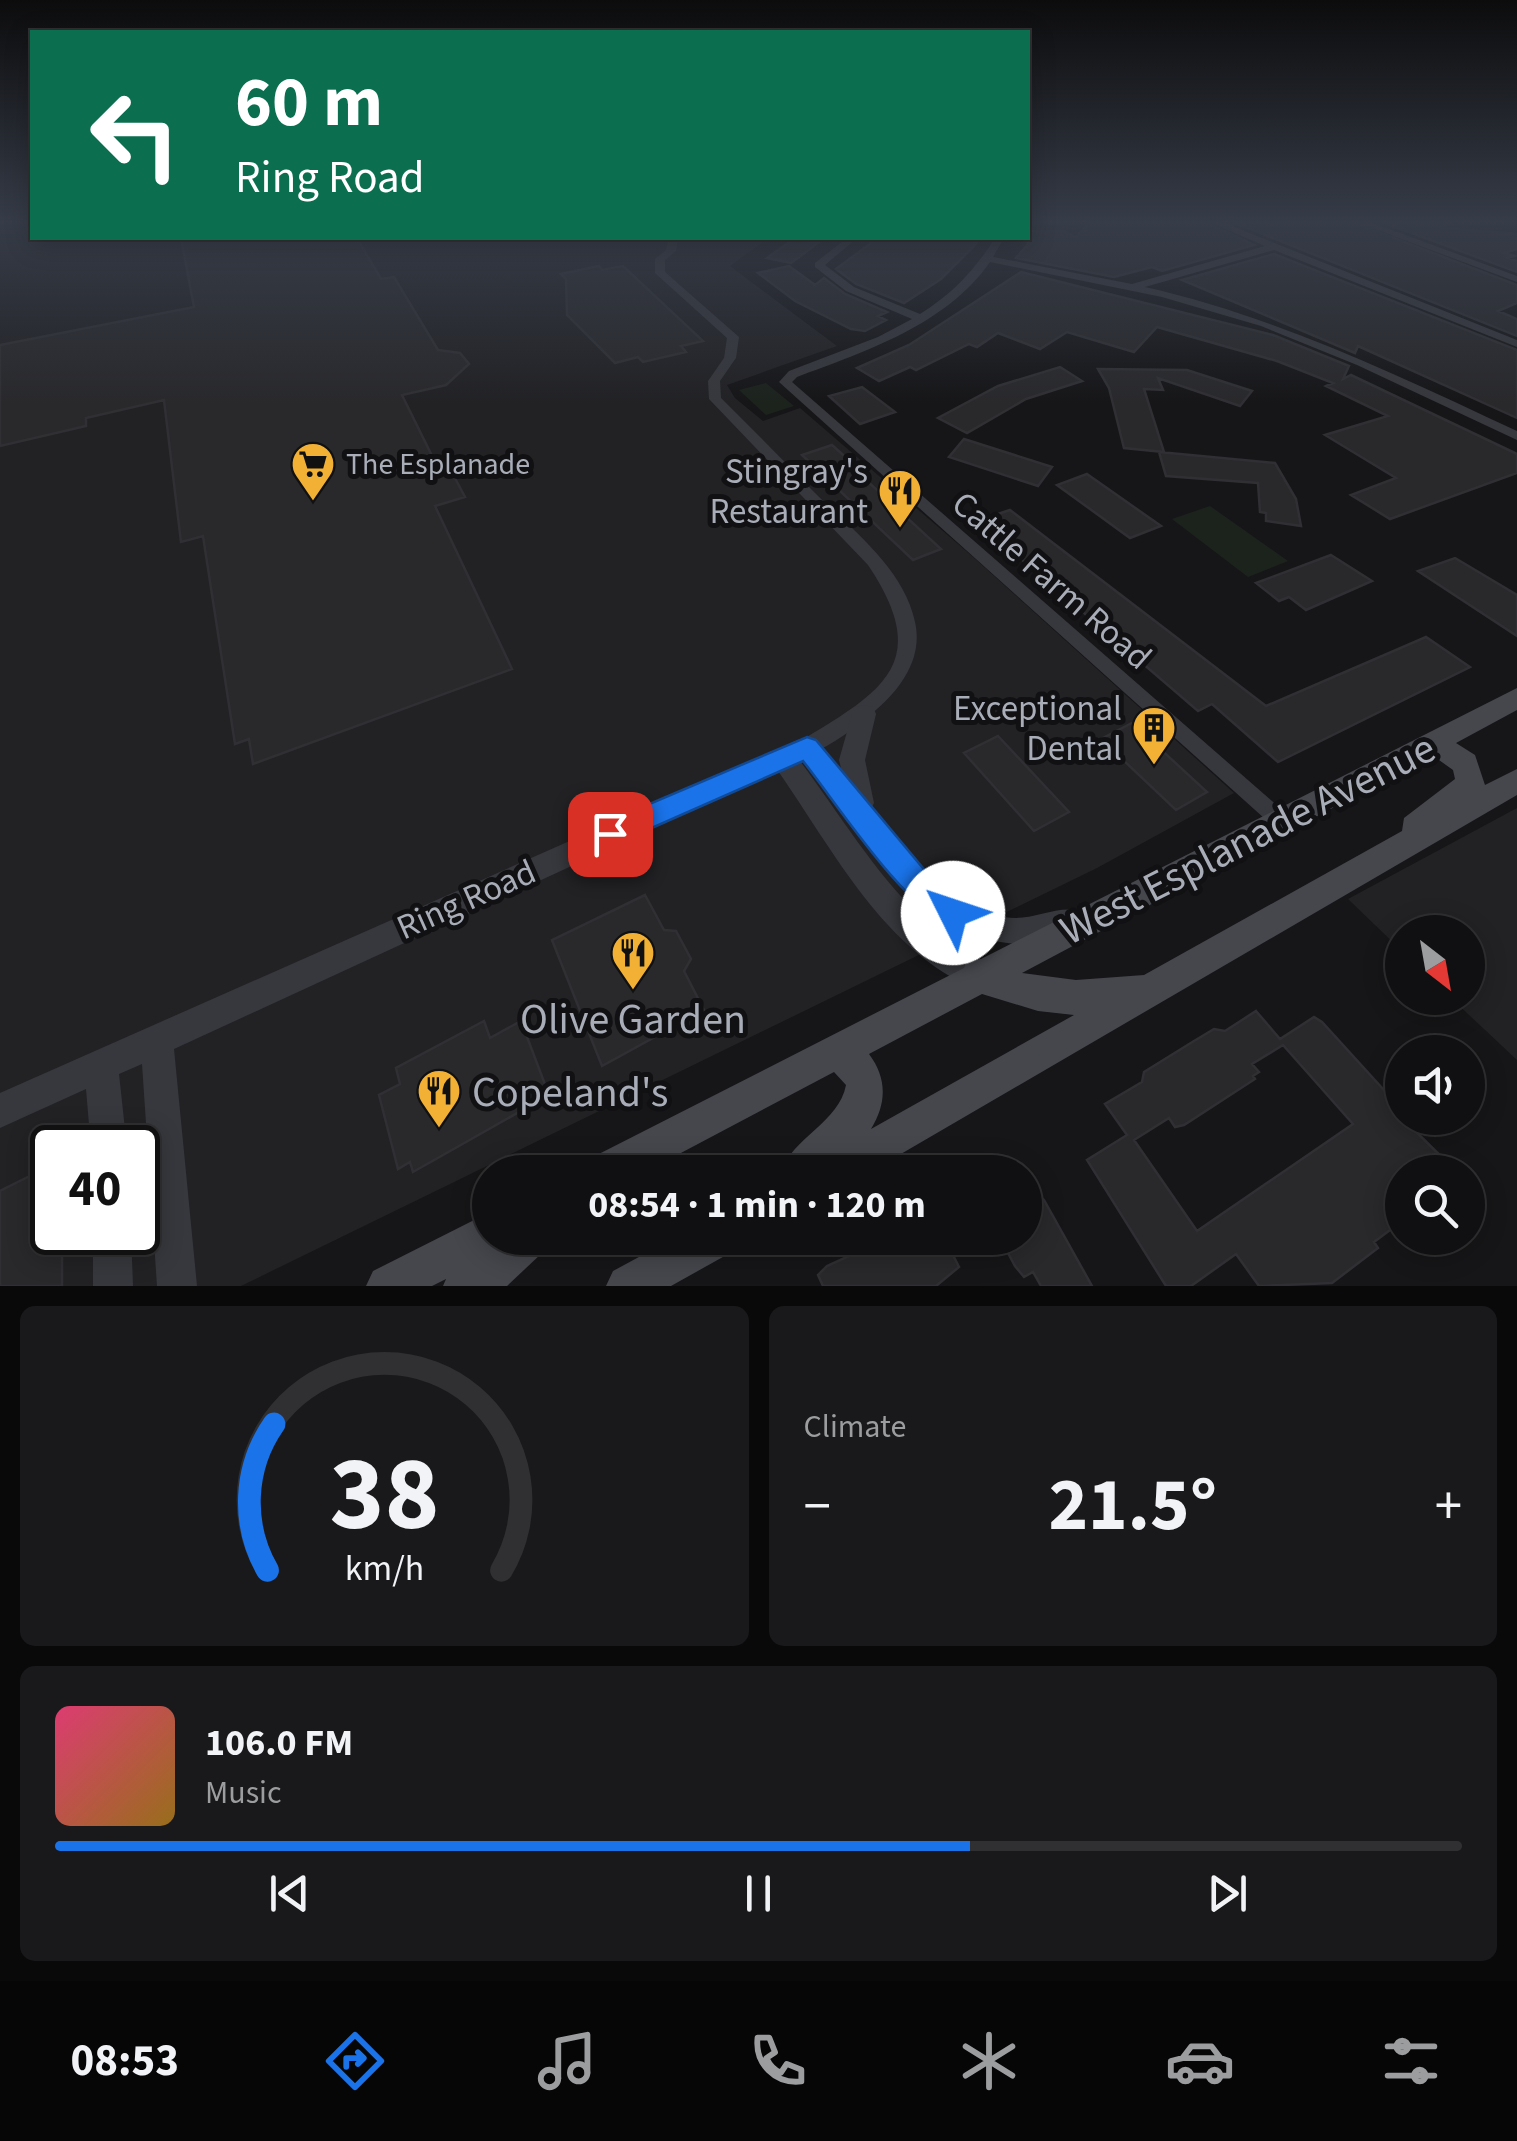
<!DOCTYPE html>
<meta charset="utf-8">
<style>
body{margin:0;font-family:"Source Sans 3",sans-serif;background:#19191b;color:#f1f3f6;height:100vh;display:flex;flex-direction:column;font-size:38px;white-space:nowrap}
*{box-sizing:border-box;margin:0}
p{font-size:32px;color:#9c9d9f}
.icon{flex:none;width:55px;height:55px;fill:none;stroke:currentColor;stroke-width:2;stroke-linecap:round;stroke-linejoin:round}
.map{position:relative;height:1286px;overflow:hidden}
.drawer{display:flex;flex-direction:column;gap:20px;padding:20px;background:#09090a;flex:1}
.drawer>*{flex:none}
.hud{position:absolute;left:30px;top:30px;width:1000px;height:210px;border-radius:0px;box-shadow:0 5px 25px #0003,0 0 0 2px #303032;background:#0b6e4f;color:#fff;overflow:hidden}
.needle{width:65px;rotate:149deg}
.tools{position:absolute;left:1385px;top:915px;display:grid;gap:20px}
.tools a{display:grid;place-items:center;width:100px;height:100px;border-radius:50%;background:#101012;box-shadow:0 5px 25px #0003,0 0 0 2px #303032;font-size:50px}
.speed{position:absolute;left:30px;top:1125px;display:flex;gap:20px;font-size:50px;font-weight:700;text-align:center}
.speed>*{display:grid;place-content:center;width:130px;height:130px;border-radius:50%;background:#101012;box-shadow:0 5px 25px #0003,0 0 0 2px #303032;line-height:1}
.speed .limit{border:5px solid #111;border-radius:15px;background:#fff;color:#111}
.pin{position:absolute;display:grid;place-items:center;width:85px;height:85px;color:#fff;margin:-42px;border-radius:20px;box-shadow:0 5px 15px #0006}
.me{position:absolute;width:110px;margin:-55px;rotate:311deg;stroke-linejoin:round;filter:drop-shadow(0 0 8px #0008)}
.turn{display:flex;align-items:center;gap:35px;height:210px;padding:0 40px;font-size:45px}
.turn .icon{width:130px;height:130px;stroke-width:2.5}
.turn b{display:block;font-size:70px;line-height:85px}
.big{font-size:75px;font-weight:700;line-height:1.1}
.drawer .tile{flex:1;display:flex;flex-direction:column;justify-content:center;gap:15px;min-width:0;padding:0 35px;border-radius:15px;background:#19191b}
.drawer .dial{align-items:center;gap:0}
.dial svg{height:260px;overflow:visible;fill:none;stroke:#303032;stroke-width:7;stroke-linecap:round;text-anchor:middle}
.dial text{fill:#f1f3f6;stroke:none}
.song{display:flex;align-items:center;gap:30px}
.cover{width:120px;height:120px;border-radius:15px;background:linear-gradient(135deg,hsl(340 70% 55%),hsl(40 70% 35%))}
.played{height:10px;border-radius:5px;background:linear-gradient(90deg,#1a73e8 65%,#303032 65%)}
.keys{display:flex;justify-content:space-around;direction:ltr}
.heat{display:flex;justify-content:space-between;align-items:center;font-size:55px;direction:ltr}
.drawer .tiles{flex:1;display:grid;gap:20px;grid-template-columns:1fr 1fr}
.tile:last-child{grid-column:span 2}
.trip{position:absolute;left:472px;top:1155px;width:570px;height:100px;border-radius:50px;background:#101012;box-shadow:0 5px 25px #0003,0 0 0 2px #303032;font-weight:700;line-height:100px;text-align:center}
.tab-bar{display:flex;height:160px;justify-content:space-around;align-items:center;background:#060607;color:#9c9d9f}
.tab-bar .icon{width:70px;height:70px}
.tab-bar .active{color:#1a73e8}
.tab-bar b{font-size:45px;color:#f1f3f6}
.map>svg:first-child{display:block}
.built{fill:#222225;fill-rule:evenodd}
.green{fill:#1c231d}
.building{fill:#29292c;stroke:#303034;stroke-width:2.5;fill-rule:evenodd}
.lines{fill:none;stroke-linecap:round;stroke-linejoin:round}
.minor{fill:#37383d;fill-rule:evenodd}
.tertiary{fill:#37383d;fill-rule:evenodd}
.secondary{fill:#45474d;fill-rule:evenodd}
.route{fill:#1a73e8;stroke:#114b97;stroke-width:2.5}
.labels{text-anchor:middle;stroke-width:10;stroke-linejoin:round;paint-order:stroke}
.far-poi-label{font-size:30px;fill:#a8adb8;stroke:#111113;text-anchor:start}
.poi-label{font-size:35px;fill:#a8adb8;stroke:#111113;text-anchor:end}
.street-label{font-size:35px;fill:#a8adb8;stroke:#111113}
.near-street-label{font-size:42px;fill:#a8adb8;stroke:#111113}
.near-poi-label{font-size:42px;fill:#a8adb8;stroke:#111113}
</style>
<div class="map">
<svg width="1517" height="1286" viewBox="0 0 1517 1286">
<rect width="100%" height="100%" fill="#161618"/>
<path class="built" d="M0,222H32V238H768L730,266L837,346L727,385L735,398L763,421L800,408L972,556L1234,793L1097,868L241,1286H0ZM52,1148H138V1232H52Z
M1517,808V1060L1451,998H1468V932H1402V951L1348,899Z"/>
<path class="green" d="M766,383L794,406L766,415L739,390Z
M1210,506L1288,561L1248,577L1172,519Z"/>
<path class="building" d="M1090,222H1205L1254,245L1162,271L1152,267L1114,277L1016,258L1028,244V231H1064L1076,237Z
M1233,222H1352L1517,285V303L1498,311L1517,319V336Z
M1382,222H1448L1444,228L1517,234V249L1504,253L1514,256L1507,258L1517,261V272Z
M181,238H357L381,279L394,277L438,350L460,353L469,364L446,385L402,395L439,470L449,467L465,497L435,506L512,669L253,764L249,739L235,744L203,536L181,542L164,400L86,418V426L0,446V345L194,307Z
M795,238L818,243L791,263L767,258Z
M878,238H976V244L941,279L904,303L856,284L836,269Z
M1274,254L1517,350V418L1358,346L1355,353L1182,280Z
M599,266L602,270L623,266L703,341L681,346L686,352L643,362L638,357L615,363L567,315L566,279L561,274Z
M789,266L815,285L824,278L845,294L887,312L878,316L886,320L865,331L851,329L795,301L758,273Z
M1021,272L1273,335L1349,366L1343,379L1351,375L1517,454V473L1390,519L1351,495L1396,478L1325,435L1388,416L1326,386L1333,383L1277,361L1157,327L1134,352L1067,332L1040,349L998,333L977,347L969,344L916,370L910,367L879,381L857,368L909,345Z
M1060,367L1082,381L1026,399L967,433L938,418L998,386Z
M1098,369L1187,370L1252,391L1240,406L1158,378L1163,390L1144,389L1164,452L1124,448L1109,388Z
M862,387L895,412L860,424L829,396Z
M964,439L1052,467L1038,486L949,457Z
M832,445L869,478L866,480L941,549L913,560L802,455Z
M1159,452L1275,463L1296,499L1301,526L1266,521V513L1260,512L1258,483L1166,476Z
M1087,474L1161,526L1130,538L1057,485Z
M1010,510L1266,706L1426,637L1470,667L1278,762L1212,704L1198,711L977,521Z
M1331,555L1372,581L1306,610L1289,597L1279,601L1256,583Z
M1455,558L1517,595V636L1418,571Z
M1132,723L1207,792L1176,810L1101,739Z
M998,736L1069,812L1034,831L964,753Z
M645,895L664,930L676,931L691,959L684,971L704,1010L602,1066L552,940Z
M1256,1011L1280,1039L1314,1017L1322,1022L1402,1110V1118L1457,1172H1402V1221L1374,1242L1378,1248L1332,1283L1259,1286L1236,1254L1191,1286H1166L1087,1160L1127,1135L1105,1104L1142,1082L1144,1072L1194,1041L1214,1029L1225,1031ZM1283,1045L1353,1124L1197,1231L1134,1140L1169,1118L1175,1127L1184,1125L1255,1079L1253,1076L1259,1072L1252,1064Z
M484,1021L490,1038L521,1021L549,1095L413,1172L410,1162L398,1169L379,1095L400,1084L396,1068Z
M40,1171V1193L52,1186V1232H62V1286H0V1191Z
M1036,1193L1044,1200L1092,1286H1041L1033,1272L1024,1277L1015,1266L1000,1238H1025V1200Z
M888,1238H980L953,1255L959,1267L936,1286H823L818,1275L827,1266Z"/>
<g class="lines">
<path class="minor" d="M1028,222H1069L1028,226Z
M1209,222H1222L1517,340V347L1274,250L1145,287C1277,317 1395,374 1517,431V440L1357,365L1261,326L1162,297L990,262C946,325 866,351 797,377L792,382L1288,815L1292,821L1288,827L1281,830L1274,827L779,382L789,371L878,337L912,319L846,291L815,267V263L847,238H857L825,265L854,287L920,314C952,294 975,270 995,238H1004L993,257L1132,284L1265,246Z
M1356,222H1370L1517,276V282Z
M669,238H678L676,251L665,260V272L739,337L736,358L720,381L721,398C752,429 783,460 813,491C850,528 904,568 915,622C923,657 902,687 877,709C858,726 832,746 807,755L800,753L797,747L800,741C884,691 933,662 868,565L709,399L708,381L724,358L727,338L655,273V259L666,250Z"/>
<path class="tertiary" d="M864,705L873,707L876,714L865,760L874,803L871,809C906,852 955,917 1016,918C1038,918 1062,904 1083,912L1088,922L1083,932C948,985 873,851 803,760L800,761C839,813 874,872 921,917C940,935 985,954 994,975L989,986L978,990C884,952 834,851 778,771L174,1049L197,1286H157L142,1064L119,1074L127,1148H91L86,1089L0,1128V1093L798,740C819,733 830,757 842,772L839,760L852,714L855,707Z
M93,1232H131L133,1286H93Z"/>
<path class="secondary" d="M1517,688V710L1456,743L1475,755L1485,785L1517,769V795L870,1172H780C794,1137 839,1122 846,1085L834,1072L645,1172H585L591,1158L964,968L966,963L981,959ZM1432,755L1453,770L1455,779L1404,818L1402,831L1144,975L1076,980L1022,973ZM982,994L1038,1011L1074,1015L871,1129C887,1103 887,1078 869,1054Z
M490,1212V1238H548L542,1253L507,1286H443L446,1279L432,1286H366L373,1271Z
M674,1238H736L730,1253L671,1286H606L613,1271Z"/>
</g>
<linearGradient id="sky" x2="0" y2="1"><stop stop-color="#0c0c0d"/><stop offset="0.55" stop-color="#363c48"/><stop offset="1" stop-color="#363c48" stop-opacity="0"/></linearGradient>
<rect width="1517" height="403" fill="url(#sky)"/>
<path class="route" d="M807,737L816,740L933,880L964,903L968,913L964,923L953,927C904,908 838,805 803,761L620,842L610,846L600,842L596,834L600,825Z"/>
<defs>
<symbol id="supermarket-pin" viewBox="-11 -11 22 30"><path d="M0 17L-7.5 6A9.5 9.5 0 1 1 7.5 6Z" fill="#f2b134" stroke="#111113"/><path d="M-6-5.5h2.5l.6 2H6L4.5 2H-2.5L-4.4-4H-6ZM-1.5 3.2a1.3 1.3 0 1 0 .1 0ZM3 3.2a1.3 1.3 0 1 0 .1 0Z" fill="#111"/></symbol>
<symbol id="restaurant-pin" viewBox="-11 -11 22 30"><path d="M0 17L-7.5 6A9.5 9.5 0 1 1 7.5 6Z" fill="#f2b134" stroke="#111113"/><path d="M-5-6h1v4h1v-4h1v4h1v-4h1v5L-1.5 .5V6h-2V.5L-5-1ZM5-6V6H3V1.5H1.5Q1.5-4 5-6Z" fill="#111"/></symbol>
<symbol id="building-pin" viewBox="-11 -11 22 30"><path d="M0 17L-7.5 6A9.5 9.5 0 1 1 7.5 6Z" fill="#f2b134" stroke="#111113"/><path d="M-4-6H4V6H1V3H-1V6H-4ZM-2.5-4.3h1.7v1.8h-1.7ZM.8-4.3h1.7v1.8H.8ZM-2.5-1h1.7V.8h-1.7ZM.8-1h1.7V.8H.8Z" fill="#111"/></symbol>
</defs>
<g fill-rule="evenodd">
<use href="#supermarket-pin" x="288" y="439" width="50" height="68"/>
<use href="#restaurant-pin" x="875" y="466" width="50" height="68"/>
<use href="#building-pin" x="1129" y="703" width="50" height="68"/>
<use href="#restaurant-pin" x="608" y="928" width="50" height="68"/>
<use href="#restaurant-pin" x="414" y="1066" width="50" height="68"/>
</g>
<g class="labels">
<g class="far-poi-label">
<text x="346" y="474">The Esplanade</text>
</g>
<g class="poi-label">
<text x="868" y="483">Stingray's<tspan x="868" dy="40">Restaurant</tspan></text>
<text x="1122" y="720">Exceptional<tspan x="1122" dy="40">Dental</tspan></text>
</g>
<g class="street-label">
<text transform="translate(1052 580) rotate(41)" y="12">Cattle Farm Road</text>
<text transform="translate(466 899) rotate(-24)" y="12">Ring Road</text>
</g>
<g class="near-street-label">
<text transform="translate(1247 838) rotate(-27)" y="15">West Esplanade Avenue</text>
</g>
<g class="near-poi-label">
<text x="633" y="1033">Olive Garden</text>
<text x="472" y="1106" text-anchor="start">Copeland's</text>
</g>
</g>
</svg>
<div class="tools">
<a><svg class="needle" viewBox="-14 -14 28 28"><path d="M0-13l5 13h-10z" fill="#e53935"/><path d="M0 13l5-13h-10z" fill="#9c9d9f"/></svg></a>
<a><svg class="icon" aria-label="sound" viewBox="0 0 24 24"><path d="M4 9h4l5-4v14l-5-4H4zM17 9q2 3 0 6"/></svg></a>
<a><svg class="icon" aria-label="search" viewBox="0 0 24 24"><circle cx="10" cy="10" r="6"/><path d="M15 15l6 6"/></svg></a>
</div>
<div class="speed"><div class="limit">40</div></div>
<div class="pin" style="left:610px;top:834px;background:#d93025"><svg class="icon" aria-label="arrive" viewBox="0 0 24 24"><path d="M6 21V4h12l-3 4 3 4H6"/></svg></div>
<svg class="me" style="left:953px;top:913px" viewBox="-20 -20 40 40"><circle r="19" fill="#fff"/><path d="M0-13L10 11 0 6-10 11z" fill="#1a73e8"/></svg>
<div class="trip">08:54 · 1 min · 120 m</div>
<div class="hud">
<div class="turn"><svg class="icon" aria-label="left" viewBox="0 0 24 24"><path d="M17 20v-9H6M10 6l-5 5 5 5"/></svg><div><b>60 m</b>Ring Road</div></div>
</div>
</div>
<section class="drawer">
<div class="tiles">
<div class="tile dial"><svg viewBox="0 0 100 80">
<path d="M14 69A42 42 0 1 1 86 69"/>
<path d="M14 69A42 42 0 0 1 16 24" stroke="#1a73e8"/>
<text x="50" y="56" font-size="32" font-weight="700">38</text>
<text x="50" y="72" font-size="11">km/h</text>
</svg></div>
<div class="tile"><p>Climate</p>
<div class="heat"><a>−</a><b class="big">21.5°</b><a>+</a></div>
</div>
<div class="tile">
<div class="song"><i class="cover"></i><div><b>106.0 FM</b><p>Music</p></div></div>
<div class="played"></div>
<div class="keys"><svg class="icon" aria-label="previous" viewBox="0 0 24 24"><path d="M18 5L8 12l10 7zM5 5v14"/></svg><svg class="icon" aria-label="pause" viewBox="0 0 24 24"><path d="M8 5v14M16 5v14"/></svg><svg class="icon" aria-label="next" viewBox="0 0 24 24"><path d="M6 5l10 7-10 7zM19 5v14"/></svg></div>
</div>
</div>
</section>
<nav class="tab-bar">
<b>08:53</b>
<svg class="icon active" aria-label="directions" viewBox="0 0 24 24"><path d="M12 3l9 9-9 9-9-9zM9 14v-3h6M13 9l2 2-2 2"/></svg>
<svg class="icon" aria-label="music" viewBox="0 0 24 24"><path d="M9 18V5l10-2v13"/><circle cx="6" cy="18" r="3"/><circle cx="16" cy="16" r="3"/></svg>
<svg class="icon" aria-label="phone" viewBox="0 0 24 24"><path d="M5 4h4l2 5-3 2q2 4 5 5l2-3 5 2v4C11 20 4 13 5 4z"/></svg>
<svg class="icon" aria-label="climate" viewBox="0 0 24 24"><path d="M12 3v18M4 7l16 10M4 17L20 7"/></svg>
<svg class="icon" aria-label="car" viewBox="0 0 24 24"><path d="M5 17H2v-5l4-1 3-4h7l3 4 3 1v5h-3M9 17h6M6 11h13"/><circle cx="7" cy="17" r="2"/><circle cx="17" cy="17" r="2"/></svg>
<svg class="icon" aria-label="filters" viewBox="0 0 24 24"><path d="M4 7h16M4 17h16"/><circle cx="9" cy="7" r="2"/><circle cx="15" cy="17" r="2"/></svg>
</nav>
